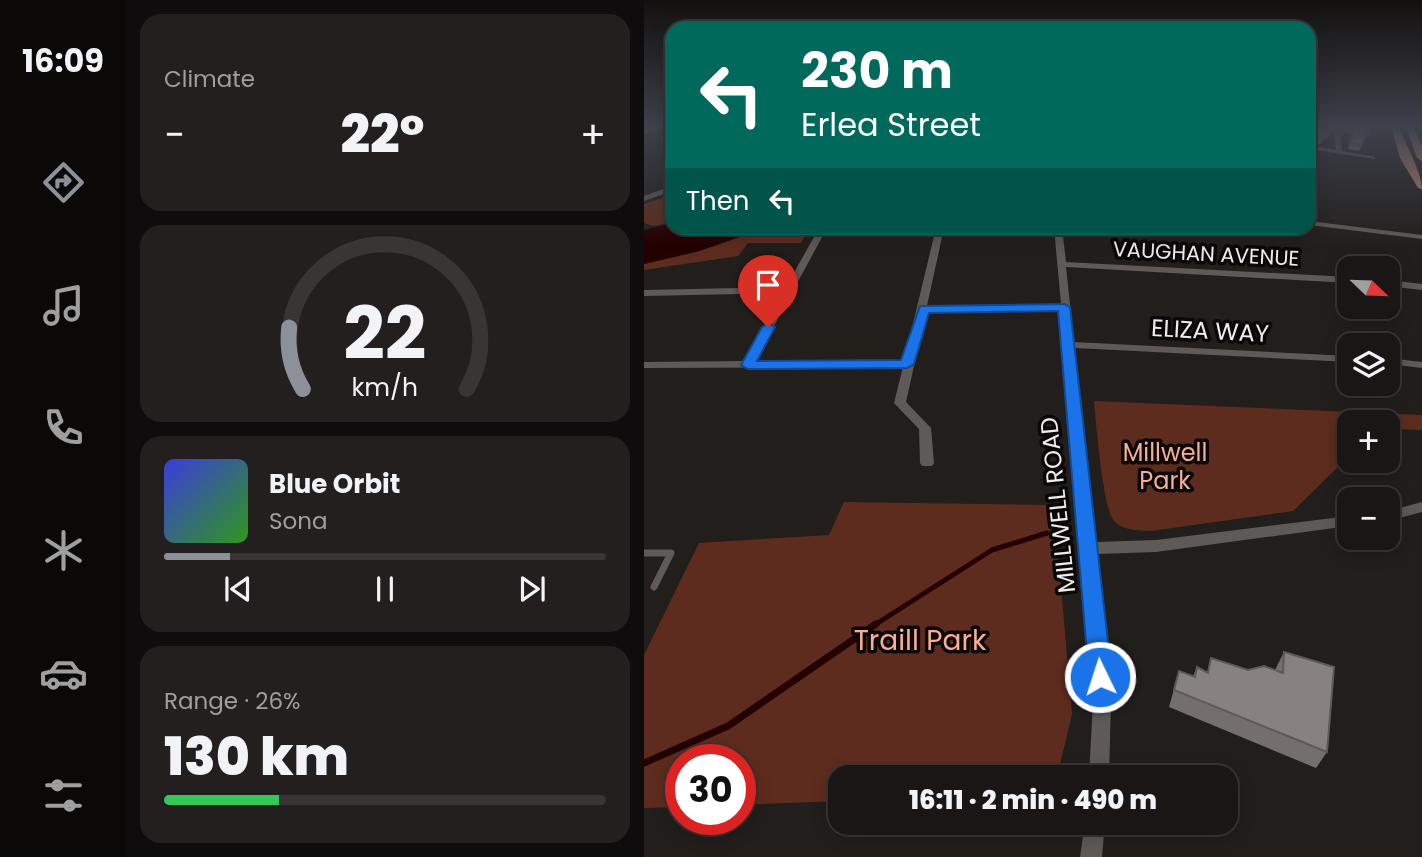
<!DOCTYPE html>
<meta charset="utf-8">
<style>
body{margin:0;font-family:Poppins,sans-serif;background:#231f1e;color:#f1f3f6;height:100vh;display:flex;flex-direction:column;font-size:26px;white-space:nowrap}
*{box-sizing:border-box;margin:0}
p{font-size:23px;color:#9f9fa0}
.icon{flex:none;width:38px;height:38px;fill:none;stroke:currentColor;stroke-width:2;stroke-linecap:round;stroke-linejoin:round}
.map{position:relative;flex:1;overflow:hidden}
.panel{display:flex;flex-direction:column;gap:14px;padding:14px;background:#0e0c0c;width:518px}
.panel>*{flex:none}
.top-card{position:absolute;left:21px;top:21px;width:651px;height:214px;border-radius:21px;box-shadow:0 4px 18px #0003,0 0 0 2px #383534;background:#00695c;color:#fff;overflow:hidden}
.needle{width:46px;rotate:113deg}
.controls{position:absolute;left:693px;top:256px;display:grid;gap:14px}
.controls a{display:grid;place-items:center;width:63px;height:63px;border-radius:14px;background:#1a1615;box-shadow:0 4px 18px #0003,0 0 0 2px #383534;font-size:35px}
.speed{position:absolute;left:21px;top:744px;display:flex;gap:14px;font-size:35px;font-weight:700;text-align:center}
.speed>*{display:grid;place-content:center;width:91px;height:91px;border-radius:50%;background:#1a1615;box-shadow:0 4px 18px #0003,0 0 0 2px #383534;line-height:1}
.speed .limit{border:10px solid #d22;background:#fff;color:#111}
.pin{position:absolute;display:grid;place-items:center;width:60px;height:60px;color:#fff;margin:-72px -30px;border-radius:50% 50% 50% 0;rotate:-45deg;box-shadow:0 0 7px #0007}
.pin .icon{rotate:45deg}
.me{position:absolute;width:77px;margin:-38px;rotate:356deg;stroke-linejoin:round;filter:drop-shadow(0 0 5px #0008)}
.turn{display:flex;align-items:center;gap:24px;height:147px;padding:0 21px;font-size:32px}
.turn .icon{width:91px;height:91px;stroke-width:2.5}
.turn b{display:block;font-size:49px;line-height:60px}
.then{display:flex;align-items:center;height:66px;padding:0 21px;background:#0003;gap:14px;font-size:26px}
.big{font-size:52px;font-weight:800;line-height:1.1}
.panel .widget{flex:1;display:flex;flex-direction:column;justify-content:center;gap:10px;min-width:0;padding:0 24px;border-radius:21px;background:#231f1e}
.panel .dial{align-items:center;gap:0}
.dial svg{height:182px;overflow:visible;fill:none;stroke:#383534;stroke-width:7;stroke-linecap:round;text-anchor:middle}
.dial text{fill:#f1f3f6;stroke:none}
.song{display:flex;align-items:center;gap:21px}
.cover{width:84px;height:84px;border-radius:10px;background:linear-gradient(135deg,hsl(240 70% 55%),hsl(110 70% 35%))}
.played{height:7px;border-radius:4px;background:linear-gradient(90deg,#8c9099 15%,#383534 15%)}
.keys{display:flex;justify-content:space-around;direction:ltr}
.heat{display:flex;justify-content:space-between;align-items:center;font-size:38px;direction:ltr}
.charge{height:10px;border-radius:5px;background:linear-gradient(90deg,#34c759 26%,#383534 0)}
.trip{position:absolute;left:184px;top:765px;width:410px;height:70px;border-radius:21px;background:#1a1615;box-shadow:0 4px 18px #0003,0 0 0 2px #383534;font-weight:800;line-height:70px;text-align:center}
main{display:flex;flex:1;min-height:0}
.menu{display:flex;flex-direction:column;width:126px;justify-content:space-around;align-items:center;background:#0a0908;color:#9f9fa0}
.menu .icon{width:49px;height:49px}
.menu .selected{color:#8c9099}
.menu b{font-size:32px;color:#f1f3f6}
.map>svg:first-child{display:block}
.green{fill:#5e2c1e}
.water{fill:#240000}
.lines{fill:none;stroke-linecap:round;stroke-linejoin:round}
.stream-far1{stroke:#240000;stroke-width:5}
.stream{stroke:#240000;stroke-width:7}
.service{stroke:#5f5958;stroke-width:7}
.minor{fill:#5f5958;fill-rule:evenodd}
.tertiary{fill:#5f5958;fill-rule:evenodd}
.primary{fill:#b88272;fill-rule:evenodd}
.wall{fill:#746f6d}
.shaded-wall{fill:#5e5a59}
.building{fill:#87817f;stroke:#5e5a59;stroke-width:2}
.route{fill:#1a73e8;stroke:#114b97;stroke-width:2}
.labels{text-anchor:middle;stroke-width:7;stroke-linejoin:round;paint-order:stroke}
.far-street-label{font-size:21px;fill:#efeceb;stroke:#0a0808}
.street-label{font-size:24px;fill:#efeceb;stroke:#0a0808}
.park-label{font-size:24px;fill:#f9ad96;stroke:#0a0808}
.near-park-label{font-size:28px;fill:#f9ad96;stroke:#0a0808}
</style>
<main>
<nav class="menu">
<b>16:09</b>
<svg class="icon selected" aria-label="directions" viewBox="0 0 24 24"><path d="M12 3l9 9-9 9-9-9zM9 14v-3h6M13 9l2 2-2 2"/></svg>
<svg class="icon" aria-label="music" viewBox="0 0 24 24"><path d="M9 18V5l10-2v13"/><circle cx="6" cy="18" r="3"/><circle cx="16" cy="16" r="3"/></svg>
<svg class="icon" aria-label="phone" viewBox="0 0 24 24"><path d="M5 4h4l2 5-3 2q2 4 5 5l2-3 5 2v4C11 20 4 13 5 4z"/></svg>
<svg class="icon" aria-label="climate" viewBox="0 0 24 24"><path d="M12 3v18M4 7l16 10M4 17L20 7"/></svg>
<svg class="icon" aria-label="car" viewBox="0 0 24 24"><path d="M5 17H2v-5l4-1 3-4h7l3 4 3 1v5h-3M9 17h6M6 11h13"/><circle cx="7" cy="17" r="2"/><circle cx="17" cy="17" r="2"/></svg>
<svg class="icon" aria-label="filters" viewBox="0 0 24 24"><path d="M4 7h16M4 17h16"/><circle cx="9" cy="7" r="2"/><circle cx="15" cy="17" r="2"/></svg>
</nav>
<section class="panel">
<div class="widget"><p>Climate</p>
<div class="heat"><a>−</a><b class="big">22°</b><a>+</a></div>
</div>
<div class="widget dial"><svg viewBox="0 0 100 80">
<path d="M14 69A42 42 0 1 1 86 69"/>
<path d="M14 69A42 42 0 0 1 8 42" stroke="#8c9099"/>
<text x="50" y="56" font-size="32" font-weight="700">22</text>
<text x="50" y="72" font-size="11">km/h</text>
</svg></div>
<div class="widget">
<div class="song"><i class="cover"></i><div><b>Blue Orbit</b><p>Sona</p></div></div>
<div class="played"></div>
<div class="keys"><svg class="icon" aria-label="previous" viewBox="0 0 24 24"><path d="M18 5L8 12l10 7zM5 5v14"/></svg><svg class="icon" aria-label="pause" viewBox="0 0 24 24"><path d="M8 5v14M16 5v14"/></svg><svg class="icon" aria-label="next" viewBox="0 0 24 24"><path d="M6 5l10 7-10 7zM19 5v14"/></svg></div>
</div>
<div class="widget"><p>Range · 26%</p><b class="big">130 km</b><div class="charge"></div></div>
</section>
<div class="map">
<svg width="778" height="857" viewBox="0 0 778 857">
<rect width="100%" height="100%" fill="#221e1c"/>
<path class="green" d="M28,195V222L10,226L0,223V204Z
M123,228H166L157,243H104L94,256L0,270V264L53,252Z
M450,401L778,415V430L744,429V422H705V456L649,511L507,531C493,530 480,531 470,521C459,510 452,422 450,401Z
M200,502L410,505L428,714L413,777H196V801L96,805V760H37V807L0,808V655L55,543L185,535Z"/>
<path class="water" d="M28,223V228H119L58,250L0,264V230Z"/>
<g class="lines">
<path class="stream-far1" d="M229,626L348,550L403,533"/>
<path class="stream" d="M0,763L84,726L232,624"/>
<path class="service" d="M0,553H27L10,587"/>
<path class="minor" d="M9,127H17L0,134V130Z
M690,127H696L698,151L731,157V159L665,149V145L692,150Z
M665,177L676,179L665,181Z
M665,221L778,235V239L665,225Z
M175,228H183L111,361H260L292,228H300L283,306L417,304L410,228H418L422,262L705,277V283L422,267L430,342L705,356V362L431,348L452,542L512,540L705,516V526L512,552L453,554L467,701L465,777H445L449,701L446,651L417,310L282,312L262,402L287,428L290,463L288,466H278L276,463L275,429L250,403L259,367L0,368V362L101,361L139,293L0,296V290L142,287Z
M744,280L778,284V290L744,286Z
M744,358L778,362V368L744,364Z
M778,502V512L744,521V511Z
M441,822H461L458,857H436Z"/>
<path class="tertiary" d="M28,186V191L0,201V196Z"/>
<path class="primary" d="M747,127H755C762,145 778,173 778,189L774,188L756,158Z
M762,127H770L778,146V161L773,158Z"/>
</g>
<path class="wall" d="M665,127L688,133L676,144L665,142Z
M697,127H725L727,128L725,134L715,151L704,149L708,133L699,132Z
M640,652L683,752L672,768L525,707L535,671L549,676L553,667L563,672L567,658L604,670H631Z"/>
<path class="shaded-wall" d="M690,127L688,133L676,144L678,138Z
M727,128L725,134L715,151L717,145Z"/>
<path class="building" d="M665,127H690L678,138L665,136Z
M708,127L727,128L717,145L706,143L710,127Z
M640,652L690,667L683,752L530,690L535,671L551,677L553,667L564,673L567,658L604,670L620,666L639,673Z"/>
<linearGradient id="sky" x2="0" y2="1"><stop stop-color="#13100f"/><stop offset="0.51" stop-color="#3e414b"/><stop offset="1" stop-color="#3e414b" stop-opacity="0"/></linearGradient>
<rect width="778" height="247" fill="url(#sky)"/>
<path class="route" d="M420,304L426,307L468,677L464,685L456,688L448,685L445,677L414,311L285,313L270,364L263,368L104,369L97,365L118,327L124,323L131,327L113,361L257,360L276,306Z"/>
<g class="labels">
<g class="far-street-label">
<text transform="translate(562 254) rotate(3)" y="7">VAUGHAN AVENUE</text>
</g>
<g class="street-label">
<text transform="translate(566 331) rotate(3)" y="8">ELIZA WAY</text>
<text transform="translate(414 505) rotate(-96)" y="8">MILLWELL ROAD</text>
</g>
<g class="park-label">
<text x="521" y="461">Millwell<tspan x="521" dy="28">Park</tspan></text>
</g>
<g class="near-park-label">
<text x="276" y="650">Traill Park</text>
</g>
</g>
</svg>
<div class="controls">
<a><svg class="needle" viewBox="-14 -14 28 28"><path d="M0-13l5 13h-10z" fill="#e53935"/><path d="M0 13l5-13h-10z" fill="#9f9fa0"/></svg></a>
<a><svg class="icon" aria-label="layers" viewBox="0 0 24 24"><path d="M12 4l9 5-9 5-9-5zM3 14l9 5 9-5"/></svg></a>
<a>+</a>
<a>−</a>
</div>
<div class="speed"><div class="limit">30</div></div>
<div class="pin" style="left:124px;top:327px;background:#d93025"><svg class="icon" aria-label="arrive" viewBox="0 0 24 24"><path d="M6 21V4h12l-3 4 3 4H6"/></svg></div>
<svg class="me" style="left:456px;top:677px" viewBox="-20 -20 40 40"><circle r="17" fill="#1a73e8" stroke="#fff" stroke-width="3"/><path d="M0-11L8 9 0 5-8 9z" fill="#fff"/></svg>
<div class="trip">16:11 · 2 min · 490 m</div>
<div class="top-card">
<div class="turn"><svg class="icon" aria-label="left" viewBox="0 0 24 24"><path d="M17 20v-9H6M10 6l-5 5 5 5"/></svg><div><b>230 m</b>Erlea Street</div></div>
<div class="then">Then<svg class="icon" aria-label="left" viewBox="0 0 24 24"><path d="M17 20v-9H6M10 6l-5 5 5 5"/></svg></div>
</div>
</div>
</main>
